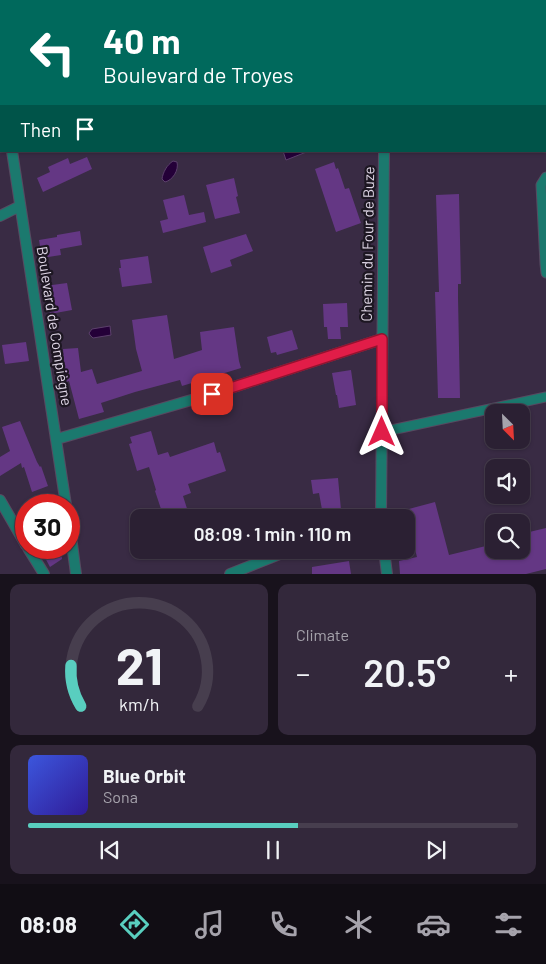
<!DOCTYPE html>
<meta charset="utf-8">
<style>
body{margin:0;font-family:Barlow,sans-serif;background:#33283b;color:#f1f3f6;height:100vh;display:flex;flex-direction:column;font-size:19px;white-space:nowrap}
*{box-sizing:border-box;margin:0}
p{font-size:16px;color:#a6a3ac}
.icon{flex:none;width:28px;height:28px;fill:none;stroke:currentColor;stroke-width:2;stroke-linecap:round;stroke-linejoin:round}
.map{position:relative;height:574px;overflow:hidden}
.details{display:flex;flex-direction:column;gap:10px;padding:10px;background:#18121c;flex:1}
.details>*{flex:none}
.top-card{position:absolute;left:0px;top:0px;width:546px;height:152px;box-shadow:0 1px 4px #0004,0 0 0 1px #473e4e;background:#00695c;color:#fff;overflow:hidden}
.needle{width:32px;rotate:156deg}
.controls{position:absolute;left:485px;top:404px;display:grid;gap:10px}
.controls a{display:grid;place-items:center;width:45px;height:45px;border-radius:10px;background:#2b2033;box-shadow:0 1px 4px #0004,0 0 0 1px #473e4e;font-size:25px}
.speed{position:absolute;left:15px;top:494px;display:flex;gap:10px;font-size:25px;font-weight:700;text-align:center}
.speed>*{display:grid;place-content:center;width:65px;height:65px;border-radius:50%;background:#2b2033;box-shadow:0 1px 4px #0004,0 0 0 1px #473e4e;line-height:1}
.speed .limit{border:8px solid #d22;background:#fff;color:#111}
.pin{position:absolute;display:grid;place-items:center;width:42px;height:42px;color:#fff;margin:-21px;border-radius:10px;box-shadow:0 2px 8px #0006}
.me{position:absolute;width:55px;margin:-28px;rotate:0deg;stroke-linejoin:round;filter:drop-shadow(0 0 4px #0008)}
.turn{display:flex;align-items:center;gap:18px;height:105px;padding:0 20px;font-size:22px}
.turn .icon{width:65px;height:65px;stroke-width:2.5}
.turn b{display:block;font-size:35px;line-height:42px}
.then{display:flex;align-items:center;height:48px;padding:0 20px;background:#0003;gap:10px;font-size:19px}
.big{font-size:38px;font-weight:600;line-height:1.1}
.details .card{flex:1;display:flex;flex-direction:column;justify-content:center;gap:8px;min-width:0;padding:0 18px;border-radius:10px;background:#33283b}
.details .dial{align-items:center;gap:0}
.dial svg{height:130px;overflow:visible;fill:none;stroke:#473e4e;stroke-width:7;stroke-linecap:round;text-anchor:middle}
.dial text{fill:#f1f3f6;stroke:none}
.song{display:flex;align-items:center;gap:15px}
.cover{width:60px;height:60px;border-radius:8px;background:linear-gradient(135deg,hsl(230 70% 55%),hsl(250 70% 35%))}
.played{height:5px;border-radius:2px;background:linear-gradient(90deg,#59cebf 55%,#473e4e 55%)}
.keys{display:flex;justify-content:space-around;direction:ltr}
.heat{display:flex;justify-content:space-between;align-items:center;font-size:28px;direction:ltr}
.details .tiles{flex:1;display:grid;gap:10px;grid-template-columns:1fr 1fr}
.card:last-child{grid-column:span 2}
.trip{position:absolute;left:130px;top:509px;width:285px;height:50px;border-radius:10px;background:#2b2033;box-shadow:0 1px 4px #0004,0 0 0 1px #473e4e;font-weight:600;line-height:50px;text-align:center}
.dock{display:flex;height:80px;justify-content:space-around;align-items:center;background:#110d14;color:#a6a3ac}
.dock .icon{width:35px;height:35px}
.dock .selected{color:#59cebf}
.dock b{font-size:22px;color:#f1f3f6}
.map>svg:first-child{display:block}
.green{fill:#55336d}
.water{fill:#240038;stroke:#5c406c}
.building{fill:#643784}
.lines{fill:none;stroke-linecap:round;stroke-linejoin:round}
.lane-casing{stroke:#574a61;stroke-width:11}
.street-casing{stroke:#574a61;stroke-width:12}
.lane{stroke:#1b796e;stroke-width:9}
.street{stroke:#1b796e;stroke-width:10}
.route-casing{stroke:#92132f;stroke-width:12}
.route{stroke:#e11d48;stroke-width:9}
.labels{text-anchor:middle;stroke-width:4.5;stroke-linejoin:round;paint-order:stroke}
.street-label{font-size:15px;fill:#dfd6e6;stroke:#1d1722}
</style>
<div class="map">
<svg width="546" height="574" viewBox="0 0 546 574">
<rect width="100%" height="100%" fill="#392b44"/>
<path class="green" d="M0,0H99L96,1H1V36L0,37Z"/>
<path class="water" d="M283,151H309L286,160Z
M173,161L177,162C179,170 173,180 165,182L162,179C163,172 167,165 173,161Z
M110,326L111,335L93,338L90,335L89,333L92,329Z"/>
<path class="building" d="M87,157L92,169L43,192L37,178L50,172L48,167L68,158L70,164Z
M334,162L336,169L338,168L345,189L349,188L361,223L336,232L315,169Z
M234,178L238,196L236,197L240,213L215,219L206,185Z
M459,194L461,284H458V297L460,398H438L435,292H439L436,195Z
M184,195L189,215L204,212L206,222L163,233L160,221L168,219L163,200Z
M80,231L82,245L60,249L61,255L42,258L39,240L57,237V235Z
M246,234L253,251L230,260L232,266L211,273L203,247Z
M148,256L152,283L122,287L119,268H121L120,260Z
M67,283L72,310L50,314L45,286Z
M347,303L348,327H340L341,339H328L327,327H324L323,304Z
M167,315L174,359L202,350L200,332L234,327L239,361L241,368L182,386L180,380L135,392L101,403L104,412L79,419L69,381L66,382L63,349L78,348L81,372L92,369L97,384L142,371L136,349L132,320Z
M292,330L298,349L277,355L276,352L271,353L267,337Z
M26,342L29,361L5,364L2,345Z
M351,370L356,405L339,408L337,395H336L332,373Z
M20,421L37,462L40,467L41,466L48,486L32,492L24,467L22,468L21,463L0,476V457L10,451L2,427Z
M151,431L158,455L168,452L170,457L214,442L217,453L220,452L226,471L188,484L191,493L183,496L190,518H164L155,491L156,490L149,467L137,471L129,444L132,443L130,437Z
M338,478L341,510L323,515L319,493L313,494L311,480Z
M435,502L449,555L494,544V550H521V534L546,528V569L526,574H400L399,561L417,557L405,510Z
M56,548H61L62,559L50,567L43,554Z
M349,561L351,574H312V567Z"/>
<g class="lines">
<defs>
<path id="lane" d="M546,177L541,185L545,264L546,273
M382,432L546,397"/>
<path id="street" d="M387,0V1
M123,1L127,0
M0,47H1
M0,68L1,77
M12,151L66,505
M0,216L20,206
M57,439L212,394L382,339
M0,500L26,545
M381,518L384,151
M69,521L76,574
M28,548L44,574
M384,550L387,574
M230,574L290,550"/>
</defs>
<use href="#lane" class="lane-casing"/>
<use href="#street" class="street-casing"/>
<use href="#lane" class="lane"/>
<use href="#street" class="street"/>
</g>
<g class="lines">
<defs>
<path id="route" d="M212,394L382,339V432"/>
</defs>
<use href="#route" class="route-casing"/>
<use href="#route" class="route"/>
</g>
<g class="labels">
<g class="street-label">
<text transform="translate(368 244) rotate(-89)" y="5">Chemin du Four de Buze</text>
<text transform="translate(54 326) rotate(81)" y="5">Boulevard de Compiègne</text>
</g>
</g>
</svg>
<div class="controls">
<a><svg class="needle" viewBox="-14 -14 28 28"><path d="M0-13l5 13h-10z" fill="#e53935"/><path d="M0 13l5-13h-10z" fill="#a6a3ac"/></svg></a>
<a><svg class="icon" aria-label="sound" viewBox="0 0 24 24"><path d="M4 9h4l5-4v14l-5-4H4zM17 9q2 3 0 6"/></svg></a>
<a><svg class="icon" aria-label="search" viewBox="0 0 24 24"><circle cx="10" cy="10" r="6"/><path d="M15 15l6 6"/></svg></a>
</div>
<div class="speed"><div class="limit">30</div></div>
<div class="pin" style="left:212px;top:394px;background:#d93025"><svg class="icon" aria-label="arrive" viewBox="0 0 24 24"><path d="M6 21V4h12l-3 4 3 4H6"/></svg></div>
<svg class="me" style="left:382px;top:432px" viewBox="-20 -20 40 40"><path d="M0-17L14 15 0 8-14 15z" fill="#e11d48" stroke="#fff" stroke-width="4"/></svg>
<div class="trip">08:09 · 1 min · 110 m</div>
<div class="top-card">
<div class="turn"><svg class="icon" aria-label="left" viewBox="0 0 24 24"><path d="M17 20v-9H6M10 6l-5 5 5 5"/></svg><div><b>40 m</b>Boulevard de Troyes</div></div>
<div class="then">Then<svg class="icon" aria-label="arrive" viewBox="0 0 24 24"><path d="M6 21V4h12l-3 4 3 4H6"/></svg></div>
</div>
</div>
<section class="details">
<div class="tiles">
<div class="card dial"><svg viewBox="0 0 100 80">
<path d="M14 69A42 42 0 1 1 86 69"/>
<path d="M14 69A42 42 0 0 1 8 44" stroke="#59cebf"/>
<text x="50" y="56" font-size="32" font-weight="700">21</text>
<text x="50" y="72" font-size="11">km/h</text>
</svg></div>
<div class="card"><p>Climate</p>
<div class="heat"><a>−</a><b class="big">20.5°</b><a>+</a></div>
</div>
<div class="card">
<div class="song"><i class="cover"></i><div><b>Blue Orbit</b><p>Sona</p></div></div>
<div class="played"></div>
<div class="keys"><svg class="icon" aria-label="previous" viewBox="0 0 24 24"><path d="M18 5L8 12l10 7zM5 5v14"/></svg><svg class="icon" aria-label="pause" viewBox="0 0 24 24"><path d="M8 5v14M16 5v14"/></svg><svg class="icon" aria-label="next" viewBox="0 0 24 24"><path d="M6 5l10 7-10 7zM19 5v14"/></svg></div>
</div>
</div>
</section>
<nav class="dock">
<b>08:08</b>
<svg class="icon selected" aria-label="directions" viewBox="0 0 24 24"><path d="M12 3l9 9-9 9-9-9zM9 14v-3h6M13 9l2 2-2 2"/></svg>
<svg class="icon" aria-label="music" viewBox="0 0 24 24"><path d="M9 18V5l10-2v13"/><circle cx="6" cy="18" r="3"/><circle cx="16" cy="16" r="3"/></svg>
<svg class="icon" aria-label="phone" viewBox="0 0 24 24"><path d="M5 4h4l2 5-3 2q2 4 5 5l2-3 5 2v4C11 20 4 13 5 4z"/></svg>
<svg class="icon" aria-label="climate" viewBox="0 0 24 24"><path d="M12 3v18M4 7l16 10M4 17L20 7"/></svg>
<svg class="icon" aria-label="car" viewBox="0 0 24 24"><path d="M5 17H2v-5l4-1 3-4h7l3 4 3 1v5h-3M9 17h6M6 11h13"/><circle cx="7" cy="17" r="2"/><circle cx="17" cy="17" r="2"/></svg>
<svg class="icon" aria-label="filters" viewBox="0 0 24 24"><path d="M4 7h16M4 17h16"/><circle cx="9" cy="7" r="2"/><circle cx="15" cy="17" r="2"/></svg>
</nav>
